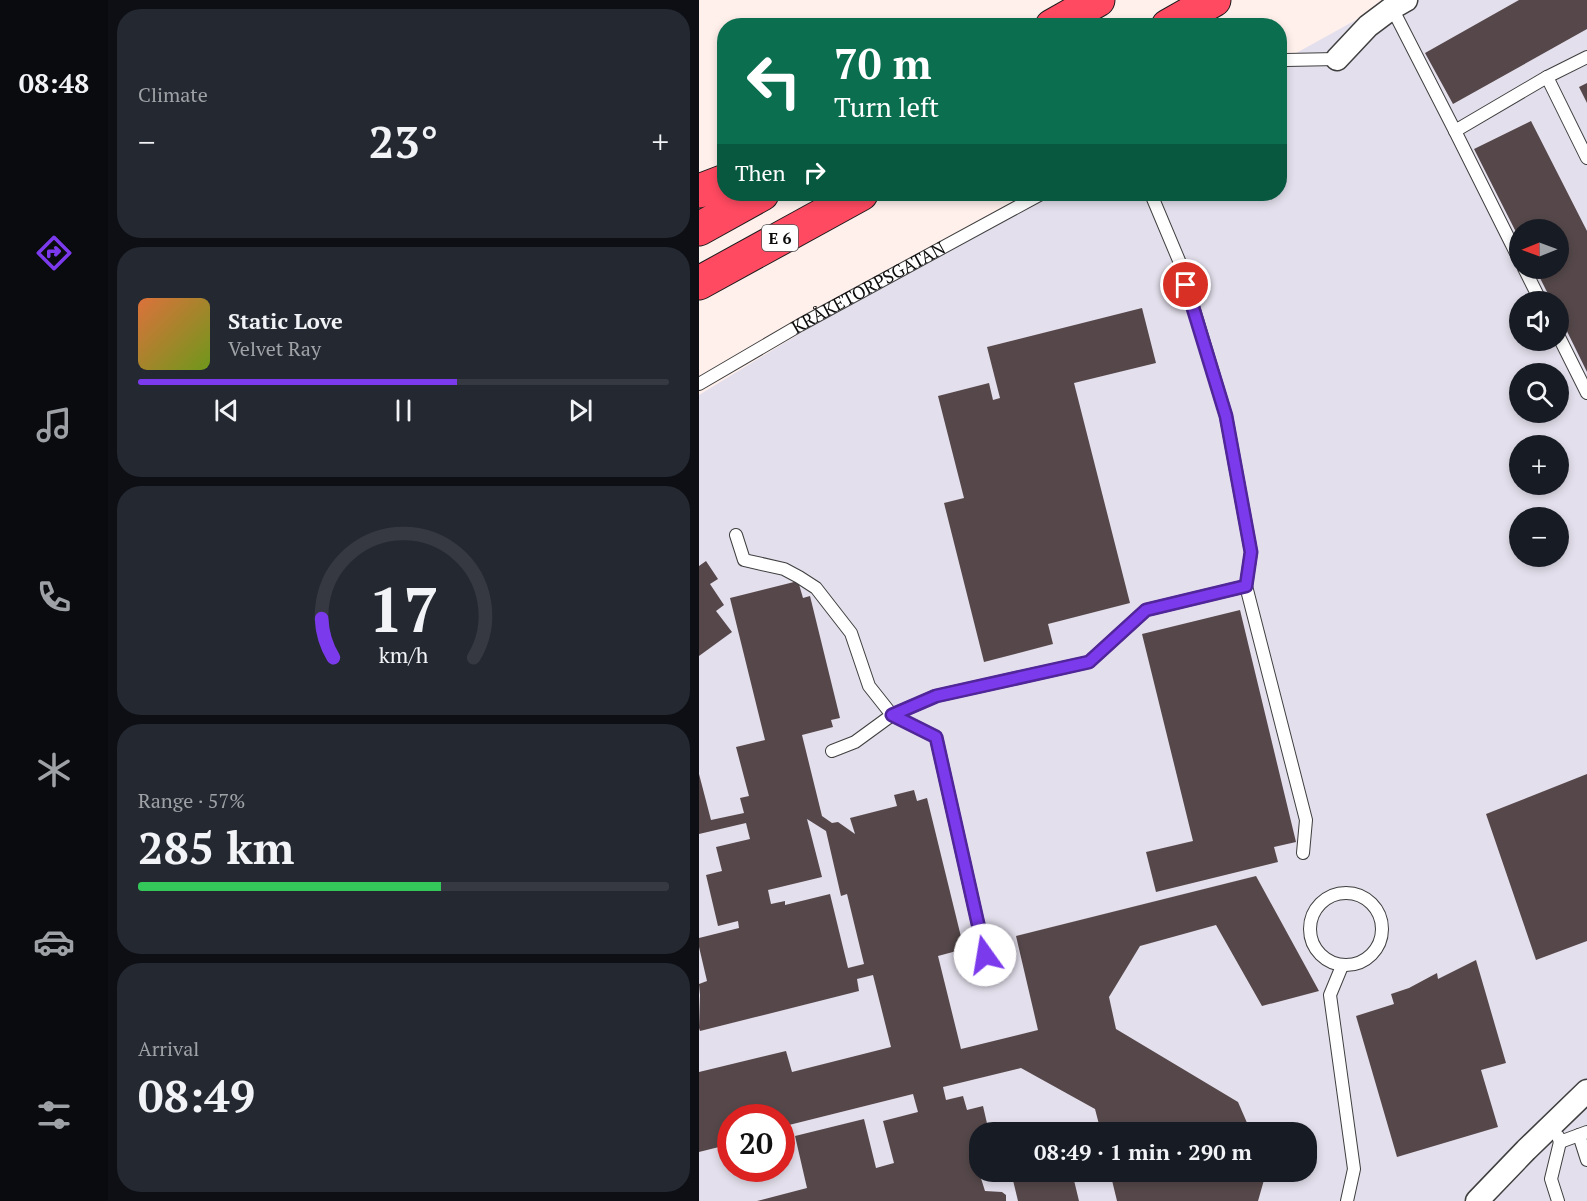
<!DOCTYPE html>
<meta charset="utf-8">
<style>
body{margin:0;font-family:"PT Serif",serif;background:#242831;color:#f1f3f6;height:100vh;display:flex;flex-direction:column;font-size:22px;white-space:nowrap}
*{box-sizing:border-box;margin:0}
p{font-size:20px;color:#9ea1a6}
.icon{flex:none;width:33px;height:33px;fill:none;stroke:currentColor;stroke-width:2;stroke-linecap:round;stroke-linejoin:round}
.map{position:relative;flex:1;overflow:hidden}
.sheet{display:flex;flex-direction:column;gap:9px;padding:9px;background:#0d0f14;width:591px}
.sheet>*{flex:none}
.hud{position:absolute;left:18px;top:18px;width:570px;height:183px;border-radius:24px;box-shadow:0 3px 9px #0003;background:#0b6e4f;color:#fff;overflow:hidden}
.needle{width:39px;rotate:269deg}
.tools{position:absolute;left:810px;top:219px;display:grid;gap:12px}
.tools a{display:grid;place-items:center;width:60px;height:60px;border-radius:50%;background:#171b24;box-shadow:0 3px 9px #0003;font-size:30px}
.speed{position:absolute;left:18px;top:1104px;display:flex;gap:12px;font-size:30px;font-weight:700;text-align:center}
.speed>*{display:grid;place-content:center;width:78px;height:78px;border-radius:50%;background:#171b24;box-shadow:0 3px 9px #0003;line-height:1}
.speed .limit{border:9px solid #d22;background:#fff;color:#111}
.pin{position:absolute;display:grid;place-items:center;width:51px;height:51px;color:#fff;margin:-26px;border:3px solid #fff;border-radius:50%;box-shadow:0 2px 6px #0007}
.me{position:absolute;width:66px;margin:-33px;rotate:347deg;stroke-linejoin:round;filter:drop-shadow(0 0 4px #0008)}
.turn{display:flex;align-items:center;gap:21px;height:126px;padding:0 18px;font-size:27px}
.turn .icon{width:78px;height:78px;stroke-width:2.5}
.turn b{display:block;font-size:42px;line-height:51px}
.then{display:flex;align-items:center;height:57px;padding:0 18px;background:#0003;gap:12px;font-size:22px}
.big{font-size:45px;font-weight:700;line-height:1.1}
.sheet .card{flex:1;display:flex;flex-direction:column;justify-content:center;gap:9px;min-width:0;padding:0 21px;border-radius:24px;background:#242831}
.sheet .dial{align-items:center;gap:0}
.dial svg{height:156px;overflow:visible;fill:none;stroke:#363941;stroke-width:7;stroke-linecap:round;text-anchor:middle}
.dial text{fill:#f1f3f6;stroke:none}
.song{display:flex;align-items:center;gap:18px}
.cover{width:72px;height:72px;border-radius:9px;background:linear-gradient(135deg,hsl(20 70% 55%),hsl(80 70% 35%))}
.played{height:6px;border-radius:3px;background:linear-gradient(90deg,#7c3aed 60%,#363941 60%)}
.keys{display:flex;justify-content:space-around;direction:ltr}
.heat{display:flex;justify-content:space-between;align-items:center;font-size:33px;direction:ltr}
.charge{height:9px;border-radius:4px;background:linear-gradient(90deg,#34c759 57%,#363941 0)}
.trip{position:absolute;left:270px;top:1122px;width:348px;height:60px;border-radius:24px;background:#171b24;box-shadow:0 3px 9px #0003;font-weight:700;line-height:60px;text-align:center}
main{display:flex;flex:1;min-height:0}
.dock{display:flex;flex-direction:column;width:108px;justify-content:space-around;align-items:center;background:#090b0e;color:#9ea1a6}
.dock .icon{width:42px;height:42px}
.dock .on{color:#7c3aed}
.dock b{font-size:27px;color:#f1f3f6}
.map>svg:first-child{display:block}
.industrial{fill:#e3dfec;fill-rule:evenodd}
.building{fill:#56484a;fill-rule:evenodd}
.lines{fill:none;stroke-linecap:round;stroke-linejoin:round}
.lane-casing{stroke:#3f3f3f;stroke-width:14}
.street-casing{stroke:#3f3f3f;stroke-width:25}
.highway-casing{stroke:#1d1d1d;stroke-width:35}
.lane{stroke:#fff;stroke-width:12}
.street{stroke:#fff;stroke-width:22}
.highway{stroke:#ff4a61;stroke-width:33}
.route-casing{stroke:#51269a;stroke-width:15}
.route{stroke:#7c3aed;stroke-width:10}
.labels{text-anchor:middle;stroke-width:6;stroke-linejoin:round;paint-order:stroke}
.shield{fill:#fff;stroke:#555;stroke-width:1.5}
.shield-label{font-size:16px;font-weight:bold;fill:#0c0c0c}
.street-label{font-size:18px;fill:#0c0c0c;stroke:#fff}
</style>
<main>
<nav class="dock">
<b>08:48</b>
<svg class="icon on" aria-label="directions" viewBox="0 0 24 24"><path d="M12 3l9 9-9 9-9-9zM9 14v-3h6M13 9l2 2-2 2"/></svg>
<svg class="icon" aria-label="music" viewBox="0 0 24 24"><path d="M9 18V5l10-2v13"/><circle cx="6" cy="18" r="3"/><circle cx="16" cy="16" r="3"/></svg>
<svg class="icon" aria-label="phone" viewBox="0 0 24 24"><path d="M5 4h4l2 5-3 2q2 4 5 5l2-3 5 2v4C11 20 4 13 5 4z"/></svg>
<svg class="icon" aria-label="climate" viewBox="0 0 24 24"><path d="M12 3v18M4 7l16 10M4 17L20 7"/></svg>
<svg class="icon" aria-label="car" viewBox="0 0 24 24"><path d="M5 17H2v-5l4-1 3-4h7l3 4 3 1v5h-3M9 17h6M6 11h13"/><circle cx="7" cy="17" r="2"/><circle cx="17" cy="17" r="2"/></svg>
<svg class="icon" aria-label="filters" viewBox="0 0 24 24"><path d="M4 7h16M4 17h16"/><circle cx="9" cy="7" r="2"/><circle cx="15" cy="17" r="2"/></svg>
</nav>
<section class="sheet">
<div class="card"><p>Climate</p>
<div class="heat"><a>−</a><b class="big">23°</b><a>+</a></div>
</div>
<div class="card">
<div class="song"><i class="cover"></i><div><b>Static Love</b><p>Velvet Ray</p></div></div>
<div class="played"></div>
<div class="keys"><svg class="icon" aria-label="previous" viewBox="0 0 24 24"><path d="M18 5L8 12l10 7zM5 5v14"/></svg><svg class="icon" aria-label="pause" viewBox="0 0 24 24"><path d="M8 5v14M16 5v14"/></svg><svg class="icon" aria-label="next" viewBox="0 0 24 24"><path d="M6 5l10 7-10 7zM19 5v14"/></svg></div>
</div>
<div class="card dial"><svg viewBox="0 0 100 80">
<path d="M14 69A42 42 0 1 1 86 69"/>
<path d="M14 69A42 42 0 0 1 8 49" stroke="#7c3aed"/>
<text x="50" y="56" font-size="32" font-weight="700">17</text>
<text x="50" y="72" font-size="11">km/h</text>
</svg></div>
<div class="card"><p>Range · 57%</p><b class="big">285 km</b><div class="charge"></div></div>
<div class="card"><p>Arrival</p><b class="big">08:49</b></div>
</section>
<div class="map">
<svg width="888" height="1201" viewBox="0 0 888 1201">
<rect width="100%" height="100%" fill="#fff0ec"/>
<path class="industrial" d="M693,0H888V1201H0V395L249,243L340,194H580L581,62ZM820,230H860V268H820ZM820,302H860V340H820ZM820,374H860V412H820ZM820,446H860V484H820ZM820,518H860V556H820ZM32,1118H82V1168H32ZM280,1132H608V1172H280Z"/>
<path class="building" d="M820,0H888V29L754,104L726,53Z
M888,83V103L880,87Z
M832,121L888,231V372L860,315V302H853L836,268H860V230H820V238L775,149Z
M443,308L457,363L375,383L431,603L349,624L354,644L285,662L245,503L265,498L239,396L290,383L294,400L301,398L288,347Z
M7,561L19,579L11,584L25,605L17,611L33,632L0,656V566Z
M99,581L104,598L111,596L141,718L132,720L134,727L103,735L123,816L133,823L139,822L156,834L151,818L198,806L195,795L215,790L218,801L228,798L265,949L239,956L262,1049L339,1030L317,936L557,876L620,991L563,1006L517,925L441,946L410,997L417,1029L539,1102L552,1132H402L396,1109L322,1068L244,1087L247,1100L264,1096L268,1110L284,1106L290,1132H280V1139L273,1141L280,1172L286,1191L303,1192L307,1195V1201H58L108,1188L96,1136L165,1119L177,1168L195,1163L184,1121L219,1112L214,1094L82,1127V1118H32V1144L0,1152V1072L87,1051L93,1072L192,1047L174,975L158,979L160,991L1,1031L0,1028L1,995L0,984L8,981L0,947V938L40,928L39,921L19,926L7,875L23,871L17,847L51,839L47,823L0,834V774L12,820L45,813L41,798L50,796L37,747L66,740L31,598ZM108,819L127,831L142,896L148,894L165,964L149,968L131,894L86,905V901L72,904L69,890L123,877Z
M541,610L597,842L575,847L579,862L457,892L447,852L494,841L443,634Z
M888,774V941L837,960L787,814Z
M777,960L807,1063L782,1070L799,1127L698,1157L657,1016L695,1004L692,994L710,988L738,973L739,979Z
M312,1172H373L380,1201H319Z
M411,1172H563L565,1180L559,1201H418Z"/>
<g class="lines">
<defs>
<g id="lane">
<path d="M693,8L756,131L848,77L888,57"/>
<path d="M580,63L587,60L638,59"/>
<path d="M848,77L888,158"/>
<path d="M756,131L820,259"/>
<path d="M452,194L481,263L527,416L552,552L547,586L607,820L604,853"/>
<path d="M825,268L842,302"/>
<path d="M860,337L888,393"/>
<path id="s1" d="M0,384L101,325L342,194"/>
<path d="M37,535L45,560L85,569L100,577L117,588L152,633L170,686L193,715L237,737L286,955"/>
<path d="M133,751L156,742L193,715L237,696L390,662L447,610L547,586"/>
<circle cx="647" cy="929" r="36"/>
<path d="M643,966L631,995L655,1169L648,1201"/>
<path d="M880,1135L888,1160"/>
<path d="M859,1136L861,1142L888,1132"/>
<path d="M859,1201L852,1179L861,1142"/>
</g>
<path id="street" d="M638,59L669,26L693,8L707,0
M778,1201L827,1150L888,1091"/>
<path id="highway" d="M353,26L399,0
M469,26L515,0
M0,191L26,181
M0,229L63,194
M0,283L162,194"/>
</defs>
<use href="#lane" class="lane-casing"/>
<use href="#street" class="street-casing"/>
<use href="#highway" class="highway-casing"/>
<use href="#lane" class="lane"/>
<use href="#street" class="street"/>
<use href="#highway" class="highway"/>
</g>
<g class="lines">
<defs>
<path id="route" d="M286,955L237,737L193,715L237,696L390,662L447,610L547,586L552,552L527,416L487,285"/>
</defs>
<use href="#route" class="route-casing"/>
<use href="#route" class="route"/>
</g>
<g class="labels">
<rect class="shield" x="63" y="225" width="36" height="26" rx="4.5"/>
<g class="shield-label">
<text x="81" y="244">E 6</text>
</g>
<g class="street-label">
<text dy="6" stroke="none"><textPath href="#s1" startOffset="195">KRÅKETORPSGATAN</textPath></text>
</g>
</g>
</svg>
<div class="tools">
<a><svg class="needle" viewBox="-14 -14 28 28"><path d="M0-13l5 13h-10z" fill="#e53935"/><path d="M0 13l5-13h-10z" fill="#9ea1a6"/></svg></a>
<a><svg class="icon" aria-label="sound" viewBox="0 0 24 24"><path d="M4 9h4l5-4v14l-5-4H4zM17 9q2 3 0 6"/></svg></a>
<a><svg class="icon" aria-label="search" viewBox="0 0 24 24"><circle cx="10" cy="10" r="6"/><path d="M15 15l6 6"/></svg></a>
<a>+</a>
<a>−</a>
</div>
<div class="speed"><div class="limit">20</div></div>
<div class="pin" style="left:487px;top:285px;background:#d93025"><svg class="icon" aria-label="arrive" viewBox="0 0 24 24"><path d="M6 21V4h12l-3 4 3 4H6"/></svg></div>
<svg class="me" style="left:286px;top:955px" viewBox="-20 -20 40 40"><circle r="19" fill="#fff"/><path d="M0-13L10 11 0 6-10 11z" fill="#7c3aed"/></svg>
<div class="trip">08:49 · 1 min · 290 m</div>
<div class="hud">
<div class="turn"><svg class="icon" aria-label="left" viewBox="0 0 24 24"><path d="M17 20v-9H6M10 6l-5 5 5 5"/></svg><div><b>70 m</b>Turn left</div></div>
<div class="then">Then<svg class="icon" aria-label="right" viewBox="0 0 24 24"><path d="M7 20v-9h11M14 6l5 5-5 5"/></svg></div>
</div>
</div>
</main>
